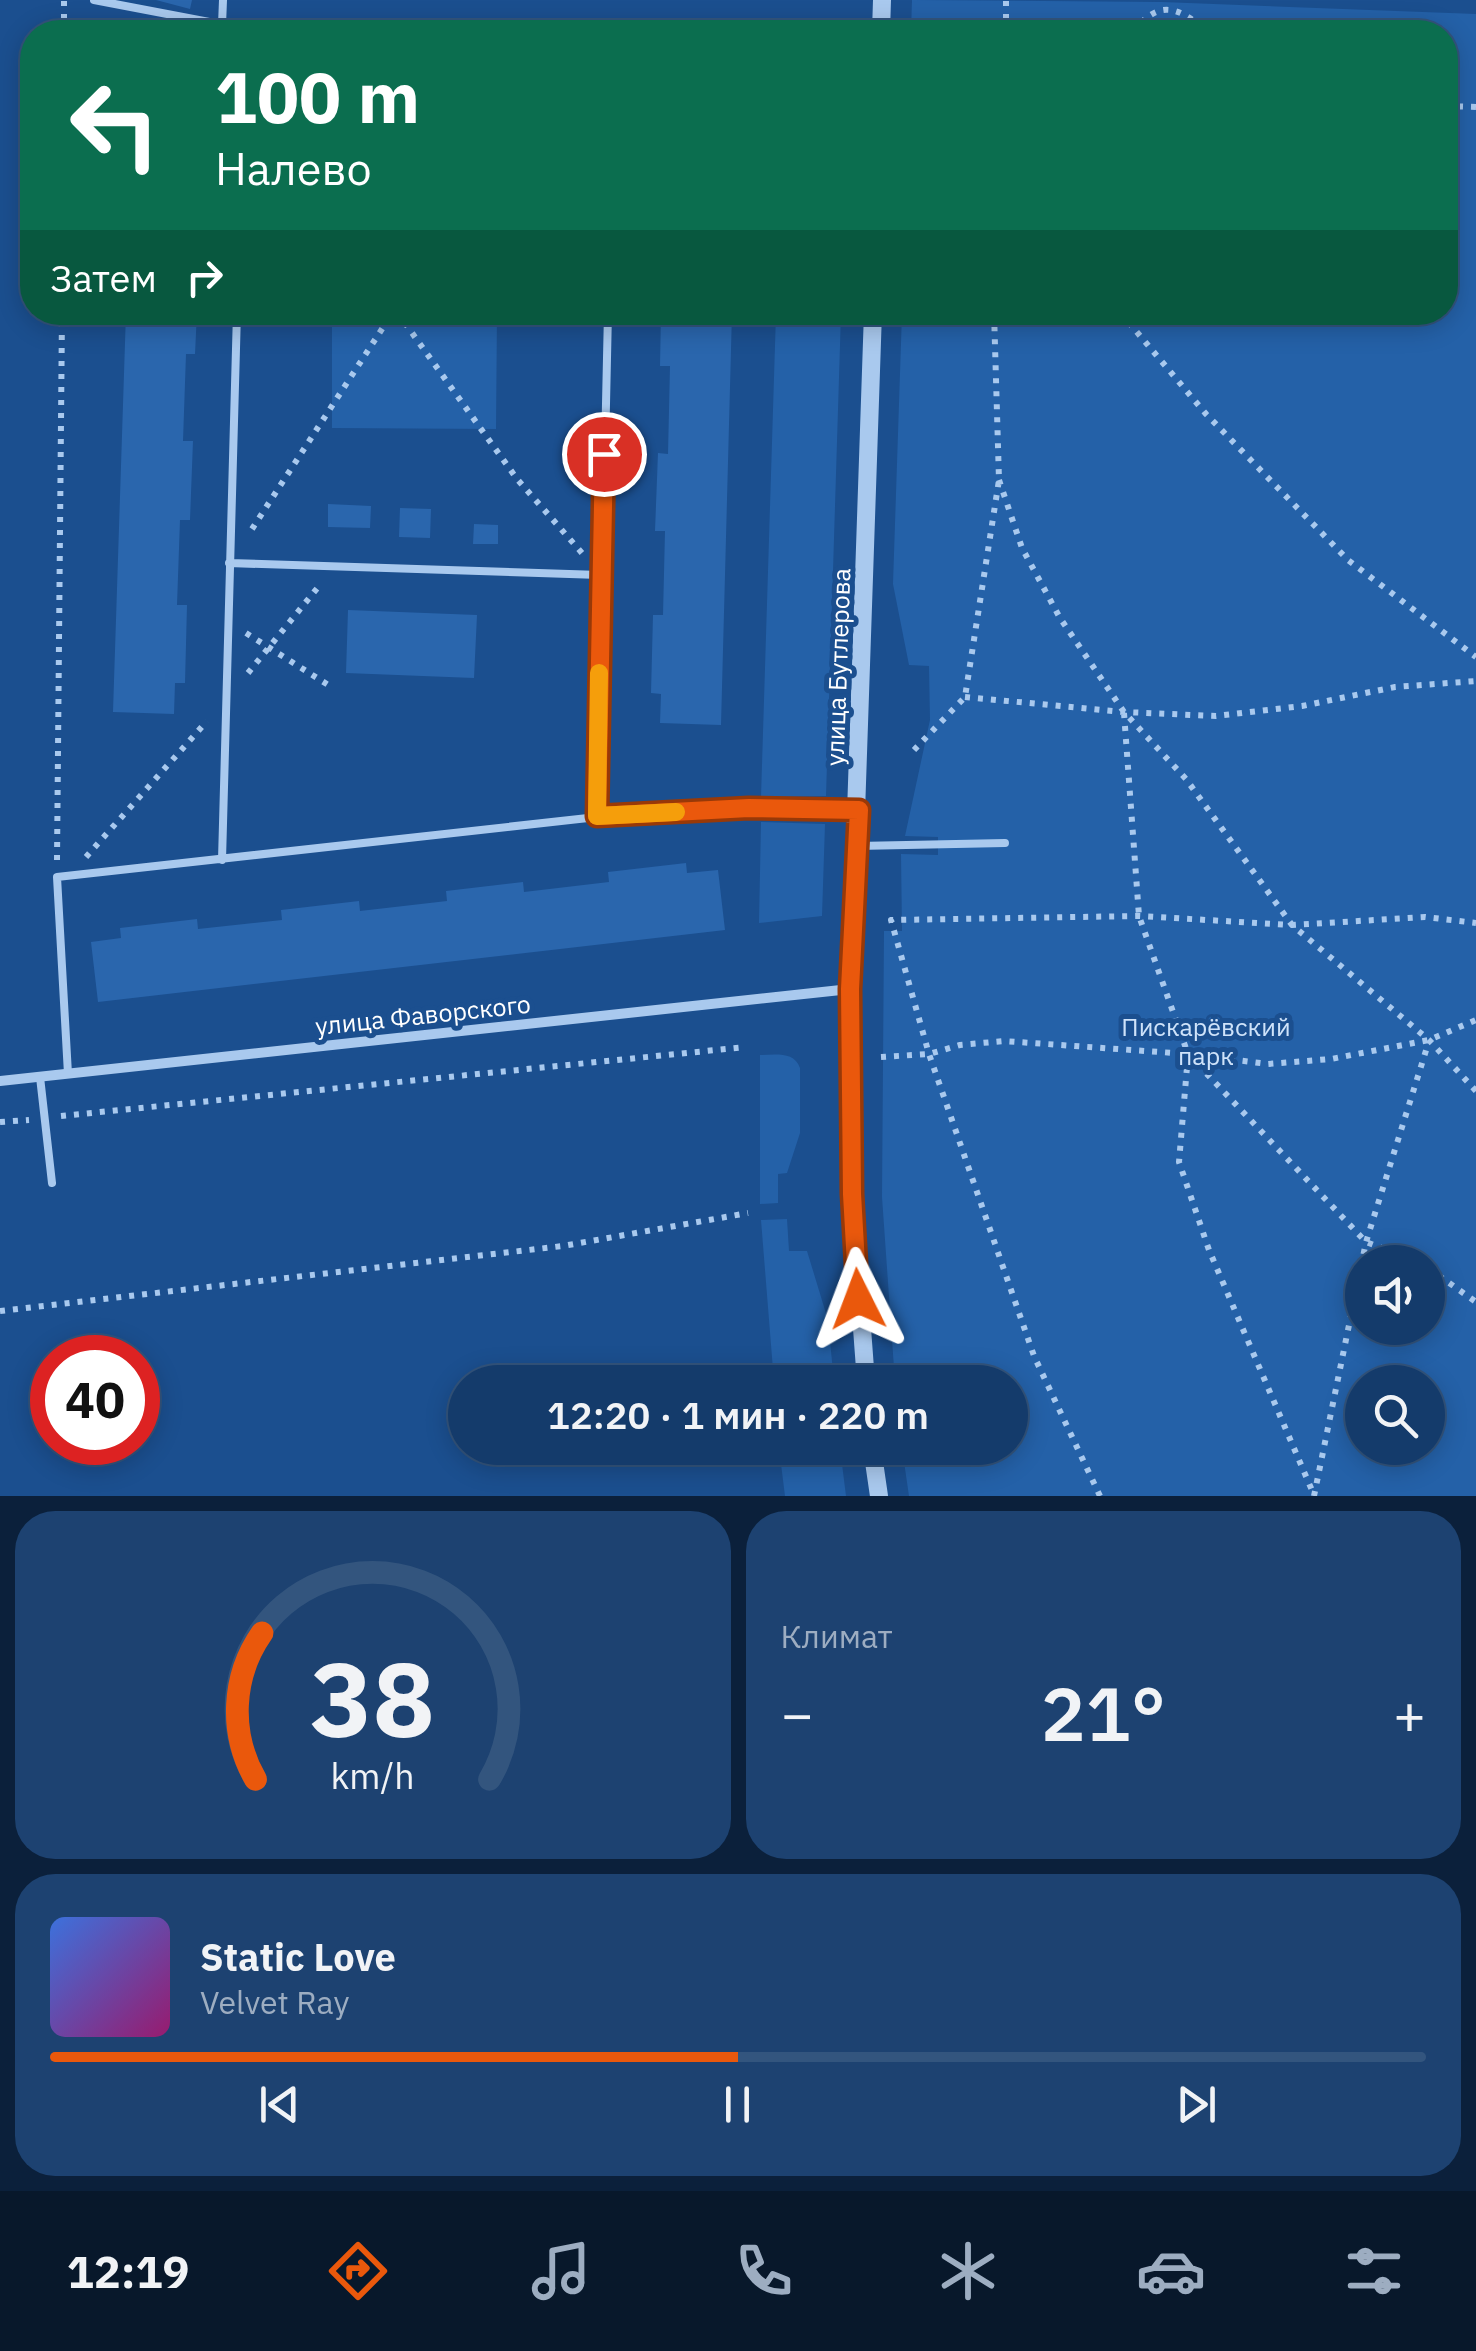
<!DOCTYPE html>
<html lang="ru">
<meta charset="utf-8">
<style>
body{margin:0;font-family:"IBM Plex Sans",sans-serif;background:#1d4271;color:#f1f3f6;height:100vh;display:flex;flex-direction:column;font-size:38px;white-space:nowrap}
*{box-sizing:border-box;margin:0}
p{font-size:32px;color:#9dadc1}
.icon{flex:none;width:55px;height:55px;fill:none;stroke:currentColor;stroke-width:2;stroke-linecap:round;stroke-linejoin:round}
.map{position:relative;height:1496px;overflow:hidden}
.panel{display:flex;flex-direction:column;gap:15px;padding:15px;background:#0b203b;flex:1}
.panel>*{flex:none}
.top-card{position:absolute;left:20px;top:20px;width:1438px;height:305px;border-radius:40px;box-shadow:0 5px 25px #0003,0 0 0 2px #33557e;background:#0b6e4f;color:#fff;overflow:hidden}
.controls{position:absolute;left:1345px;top:1245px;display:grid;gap:20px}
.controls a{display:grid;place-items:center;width:100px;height:100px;border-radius:50%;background:#143b6b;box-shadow:0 5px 25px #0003,0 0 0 2px #33557e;font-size:50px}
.speed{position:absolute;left:30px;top:1335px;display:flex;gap:20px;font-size:50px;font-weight:700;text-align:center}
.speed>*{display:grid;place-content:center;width:130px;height:130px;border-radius:50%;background:#143b6b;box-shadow:0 5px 25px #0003,0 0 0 2px #33557e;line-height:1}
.speed .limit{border:15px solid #d22;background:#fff;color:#111}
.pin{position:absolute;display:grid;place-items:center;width:85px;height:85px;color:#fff;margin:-42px;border:5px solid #fff;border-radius:50%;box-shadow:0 2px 10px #0007}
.me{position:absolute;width:110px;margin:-55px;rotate:357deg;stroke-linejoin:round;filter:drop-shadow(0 0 8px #0008)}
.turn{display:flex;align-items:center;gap:35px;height:210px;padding:0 30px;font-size:45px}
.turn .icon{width:130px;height:130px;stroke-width:2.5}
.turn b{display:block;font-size:70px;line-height:85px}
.then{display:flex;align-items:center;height:95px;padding:0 30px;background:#0003;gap:20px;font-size:38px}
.big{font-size:75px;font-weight:600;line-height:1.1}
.panel .tile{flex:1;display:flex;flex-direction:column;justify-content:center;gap:15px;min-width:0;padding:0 35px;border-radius:40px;background:#1d4271}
.panel .dial{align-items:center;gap:0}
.dial svg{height:260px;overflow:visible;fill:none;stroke:#33557e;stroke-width:7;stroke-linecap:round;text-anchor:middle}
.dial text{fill:#f1f3f6;stroke:none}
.song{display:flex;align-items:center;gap:30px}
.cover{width:120px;height:120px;border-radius:15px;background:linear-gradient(135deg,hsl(220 70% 55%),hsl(320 70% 35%))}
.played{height:10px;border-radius:5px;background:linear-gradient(90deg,#ea580c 50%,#33557e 50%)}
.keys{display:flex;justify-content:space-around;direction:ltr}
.heat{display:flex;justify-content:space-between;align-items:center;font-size:55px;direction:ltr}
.panel .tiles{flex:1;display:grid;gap:15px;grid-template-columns:1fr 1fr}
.tile:last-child{grid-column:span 2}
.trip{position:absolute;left:448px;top:1365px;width:580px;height:100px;border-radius:50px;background:#143b6b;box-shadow:0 5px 25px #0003,0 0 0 2px #33557e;font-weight:600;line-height:100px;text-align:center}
.dock{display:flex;height:160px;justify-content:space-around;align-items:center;background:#08182b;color:#9dadc1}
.dock .icon{width:70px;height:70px}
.dock .on{color:#ea580c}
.dock b{font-size:45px;color:#f1f3f6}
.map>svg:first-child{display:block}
.green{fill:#2461a8;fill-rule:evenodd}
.building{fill:#2a66ad}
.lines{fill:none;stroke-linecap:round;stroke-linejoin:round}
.path{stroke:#a9c9ee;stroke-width:6;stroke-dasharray:5 8;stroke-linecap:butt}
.service{stroke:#a9c9ee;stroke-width:8}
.minor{stroke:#a9c9ee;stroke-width:10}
.tertiary{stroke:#a9c9ee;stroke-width:18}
.route-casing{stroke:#983908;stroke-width:25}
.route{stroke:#ea580c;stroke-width:18}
.slow{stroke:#f59e0b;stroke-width:18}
.labels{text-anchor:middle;stroke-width:10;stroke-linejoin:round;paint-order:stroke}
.street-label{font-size:25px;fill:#fff;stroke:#1b4f8f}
.park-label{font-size:25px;fill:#cfe3fa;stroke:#1b4f8f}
</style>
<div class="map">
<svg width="1476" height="1496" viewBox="0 0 1476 1496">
<rect width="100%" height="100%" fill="#1b4f8f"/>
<path class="green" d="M912,0L1162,2L1476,14V1496H909L902,1448H1010V1382H895L882,1197L884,931H902L901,854L938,855V837L905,836L930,720L929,666L909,665L893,584L902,313L1445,312V32H911ZM1362,1262H1428V1328H1362ZM1362,1382H1428V1448H1362Z
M332,313H497L496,429L332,428Z
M776,313H841L826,796L761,797Z
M761,822L825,824L822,916L759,923Z
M760,1055C775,1055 794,1051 800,1068V1133L787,1173L778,1174V1203L760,1204Z
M787,1219L789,1251H807L828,1320L834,1382H774L761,1220Z
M779,1448H840L846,1496H785Z"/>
<path class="building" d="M156,0H192L190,9Z
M126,312H197L195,354H186L183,441H193L190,520H180L177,605H187L185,683H175L174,714L113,712Z
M661,312H732L721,725L660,723L661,694L651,693L653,615H663L665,531H655L658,453L668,454L670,366H660Z
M328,504L371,506L370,528L328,527Z
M400,508L431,509L430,538L399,537Z
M474,524L498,525V544H473Z
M348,610L477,615L474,678L346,673Z
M686,863L687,873L718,870L725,930L98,1002L91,942L121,938L120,928L197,919L198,929L282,920L281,910L359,901L360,911L447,901L446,891L523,882L524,892L609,882L608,872Z"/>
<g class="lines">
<path class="path" d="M64,32V0
M1006,32V0
M1132,32C1160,0 1175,5 1209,32
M1445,106L1476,107
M397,312L517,479L582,553
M1120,312L1206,414L1348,560L1476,657
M999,480L1022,548L1060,618L1124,712L1186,779L1292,925L1429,1040L1476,1091
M252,529L393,312
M246,633L333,688
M248,673L319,586
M965,697L1124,712L1216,716L1302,706L1395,687L1476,681
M1124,713L1139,916L1188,1054L1366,1242L1418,1262
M914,750L965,697L999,480L994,312
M86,857L207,721
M57,860L62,312
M1188,1055L1179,1162L1209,1250L1314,1495
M881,1057L929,1054L960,1045L1004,1041L1188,1054L1268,1064L1331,1059L1429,1040L1476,1020
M61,1116L746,1047
M0,1122L29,1120
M1428,1268L1476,1302
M0,1311L563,1246L748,1213
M1100,1496L1034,1356L929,1054L891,920L1139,916L1292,925L1425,917L1476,923
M1314,1496L1366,1242L1429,1041"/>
<path class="service" d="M94,0L246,29L301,32
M222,25L223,0
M752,32L794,25L881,26
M229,563L600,575
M597,817L608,312
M857,846L1005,843
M222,860L237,312
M68,1074L57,877L597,817L749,808L857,810
M40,1077L52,1183"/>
<path class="minor" d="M0,1081L850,989"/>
<path class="tertiary" d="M881,32L882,0
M866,1382L852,1194L850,989L873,312
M872,1448L879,1496"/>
</g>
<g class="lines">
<defs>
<path id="route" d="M604,454L597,816L749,808L859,810L850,989L852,1194L858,1299"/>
</defs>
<use href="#route" class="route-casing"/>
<use href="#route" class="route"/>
<path class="slow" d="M599,673L597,816L676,812"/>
</g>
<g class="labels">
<g class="street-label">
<text transform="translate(838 667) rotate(-88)" y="9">улица Бутлерова</text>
<text transform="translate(423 1015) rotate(-6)" y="9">улица Фаворского</text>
</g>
<g class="park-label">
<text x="1206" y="1036">Пискарёвский<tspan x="1206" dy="29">парк</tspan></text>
</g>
</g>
</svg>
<div class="controls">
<a><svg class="icon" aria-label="sound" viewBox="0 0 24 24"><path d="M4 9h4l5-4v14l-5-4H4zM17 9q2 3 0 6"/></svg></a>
<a><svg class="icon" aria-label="search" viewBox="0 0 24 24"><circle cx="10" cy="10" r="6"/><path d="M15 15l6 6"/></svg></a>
</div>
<div class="speed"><div class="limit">40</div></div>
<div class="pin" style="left:604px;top:454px;background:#d93025"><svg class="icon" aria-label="arrive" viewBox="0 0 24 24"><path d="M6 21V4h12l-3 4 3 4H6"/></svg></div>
<svg class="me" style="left:858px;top:1299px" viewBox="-20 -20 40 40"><path d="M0-17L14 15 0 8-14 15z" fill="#ea580c" stroke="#fff" stroke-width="4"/></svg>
<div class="trip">12:20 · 1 мин · 220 m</div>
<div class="top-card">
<div class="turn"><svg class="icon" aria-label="left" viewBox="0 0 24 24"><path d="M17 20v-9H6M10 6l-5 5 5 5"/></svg><div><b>100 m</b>Налево</div></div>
<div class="then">Затем<svg class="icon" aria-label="right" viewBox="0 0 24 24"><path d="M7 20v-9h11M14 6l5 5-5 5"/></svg></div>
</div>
</div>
<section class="panel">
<div class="tiles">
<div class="tile dial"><svg viewBox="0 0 100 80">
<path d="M14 69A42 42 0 1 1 86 69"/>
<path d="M14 69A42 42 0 0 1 16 24" stroke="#ea580c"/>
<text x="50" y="56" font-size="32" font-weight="700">38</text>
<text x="50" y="72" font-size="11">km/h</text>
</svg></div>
<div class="tile"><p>Климат</p>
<div class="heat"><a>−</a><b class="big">21°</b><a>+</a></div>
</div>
<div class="tile">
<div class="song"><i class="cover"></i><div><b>Static Love</b><p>Velvet Ray</p></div></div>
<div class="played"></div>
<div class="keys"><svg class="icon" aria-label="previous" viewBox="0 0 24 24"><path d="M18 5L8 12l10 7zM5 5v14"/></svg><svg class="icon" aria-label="pause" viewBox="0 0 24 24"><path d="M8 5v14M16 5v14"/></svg><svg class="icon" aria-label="next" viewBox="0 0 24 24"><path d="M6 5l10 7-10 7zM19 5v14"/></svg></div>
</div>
</div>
</section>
<nav class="dock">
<b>12:19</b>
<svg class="icon on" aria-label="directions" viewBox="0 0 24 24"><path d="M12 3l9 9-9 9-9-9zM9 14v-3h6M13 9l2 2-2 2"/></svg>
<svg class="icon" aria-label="music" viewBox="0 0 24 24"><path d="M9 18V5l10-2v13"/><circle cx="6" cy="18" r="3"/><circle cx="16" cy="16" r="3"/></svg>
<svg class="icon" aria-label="phone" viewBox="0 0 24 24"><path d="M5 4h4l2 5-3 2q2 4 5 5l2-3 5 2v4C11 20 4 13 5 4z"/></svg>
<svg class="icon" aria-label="climate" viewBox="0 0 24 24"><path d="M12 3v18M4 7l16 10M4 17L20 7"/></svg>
<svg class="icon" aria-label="car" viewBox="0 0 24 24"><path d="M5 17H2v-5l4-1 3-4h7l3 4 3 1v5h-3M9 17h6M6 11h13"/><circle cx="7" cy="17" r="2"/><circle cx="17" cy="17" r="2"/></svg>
<svg class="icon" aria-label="filters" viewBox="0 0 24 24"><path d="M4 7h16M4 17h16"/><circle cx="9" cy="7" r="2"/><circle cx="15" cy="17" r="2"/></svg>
</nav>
